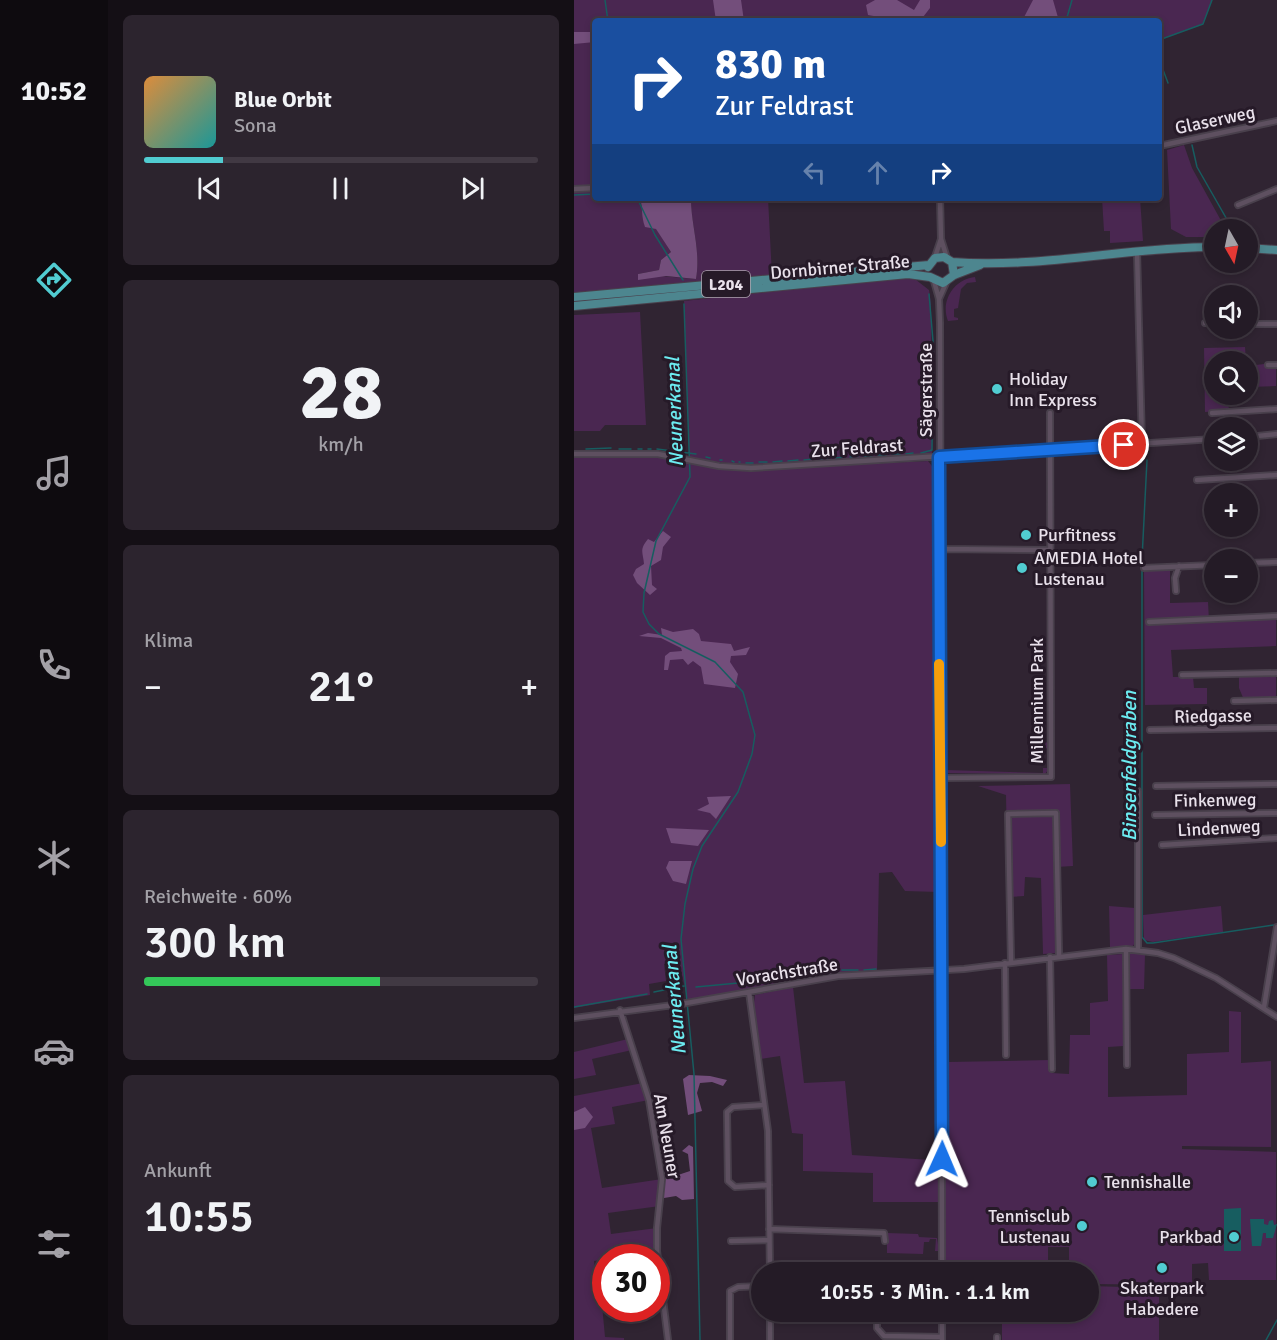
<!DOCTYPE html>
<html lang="de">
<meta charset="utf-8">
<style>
body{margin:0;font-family:Signika,sans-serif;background:#2c242e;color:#f1f3f6;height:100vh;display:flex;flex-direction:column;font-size:22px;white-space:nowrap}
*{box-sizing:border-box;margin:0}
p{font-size:20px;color:#a3a1a7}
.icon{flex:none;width:33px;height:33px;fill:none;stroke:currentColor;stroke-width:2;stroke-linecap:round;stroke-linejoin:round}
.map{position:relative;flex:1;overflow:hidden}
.drawer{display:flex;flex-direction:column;gap:15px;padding:15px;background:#140f15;width:466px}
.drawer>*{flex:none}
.banner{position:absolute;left:18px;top:18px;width:570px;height:183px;border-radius:6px;box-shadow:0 3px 9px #0003,0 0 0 2px #413943;background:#1a4fa0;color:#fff;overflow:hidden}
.needle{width:39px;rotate:171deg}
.tools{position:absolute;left:630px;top:219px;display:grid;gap:12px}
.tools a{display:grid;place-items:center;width:54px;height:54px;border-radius:50%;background:#241b26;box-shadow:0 3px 9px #0003,0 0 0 2px #413943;font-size:30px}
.speed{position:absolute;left:18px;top:1244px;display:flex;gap:12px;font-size:30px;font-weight:700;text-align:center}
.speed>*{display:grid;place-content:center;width:78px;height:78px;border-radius:50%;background:#241b26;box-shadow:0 3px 9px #0003,0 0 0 2px #413943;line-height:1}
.speed .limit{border:9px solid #d22;background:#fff;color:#111}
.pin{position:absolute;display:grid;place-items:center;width:51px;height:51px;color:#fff;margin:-26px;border:3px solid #fff;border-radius:50%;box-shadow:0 2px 6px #0007}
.me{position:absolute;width:66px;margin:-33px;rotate:1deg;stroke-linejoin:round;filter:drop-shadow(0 0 4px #0008)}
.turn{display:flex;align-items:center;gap:21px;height:126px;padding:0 24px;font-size:27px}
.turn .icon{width:78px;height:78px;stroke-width:2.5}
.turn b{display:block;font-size:42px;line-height:51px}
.lanes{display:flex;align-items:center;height:57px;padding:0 24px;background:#0003;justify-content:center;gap:30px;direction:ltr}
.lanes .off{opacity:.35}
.big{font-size:45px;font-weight:600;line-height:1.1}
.drawer .widget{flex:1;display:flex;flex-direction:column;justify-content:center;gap:9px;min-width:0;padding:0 21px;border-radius:9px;background:#2c242e}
.drawer .dial{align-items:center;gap:0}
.dial b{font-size:78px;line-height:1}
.song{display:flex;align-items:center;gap:18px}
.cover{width:72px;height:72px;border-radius:9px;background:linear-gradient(135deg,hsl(30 70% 55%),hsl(180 70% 35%))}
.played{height:6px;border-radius:3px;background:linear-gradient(90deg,#51ccd1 20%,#413943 20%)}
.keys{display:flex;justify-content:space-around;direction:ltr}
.heat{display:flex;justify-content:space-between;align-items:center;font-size:33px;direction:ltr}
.charge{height:9px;border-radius:4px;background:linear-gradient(90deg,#34c759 60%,#413943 0)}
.trip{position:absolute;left:177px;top:1262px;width:348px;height:60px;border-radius:30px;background:#241b26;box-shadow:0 3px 9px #0003,0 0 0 2px #413943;font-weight:600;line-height:60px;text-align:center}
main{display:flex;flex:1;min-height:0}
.tab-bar{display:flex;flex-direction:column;width:108px;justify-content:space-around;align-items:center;background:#0e0b0f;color:#a3a1a7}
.tab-bar .icon{width:42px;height:42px}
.tab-bar .active{color:#51ccd1}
.tab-bar b{font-size:27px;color:#f1f3f6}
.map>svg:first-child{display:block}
.green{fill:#4a2751}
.forest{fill:#734e7b}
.water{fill:#175d60}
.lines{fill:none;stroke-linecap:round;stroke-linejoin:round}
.stream{stroke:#175d60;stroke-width:1.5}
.minor-casing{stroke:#49404c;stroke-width:8}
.primary-casing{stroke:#49404c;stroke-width:10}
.minor{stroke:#5e5060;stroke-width:4.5}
.primary{stroke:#4d868f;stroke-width:8}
.route-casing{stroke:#114b97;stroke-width:15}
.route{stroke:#1a73e8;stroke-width:10}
.slow{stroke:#f59e0b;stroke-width:10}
.poi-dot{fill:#51ccd1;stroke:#261a28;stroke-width:2}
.labels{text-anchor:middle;stroke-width:6;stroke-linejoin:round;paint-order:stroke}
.shield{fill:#261a28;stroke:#aea5b0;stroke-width:1.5}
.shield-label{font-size:16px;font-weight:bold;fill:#e9e1eb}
.street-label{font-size:18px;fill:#e9e1eb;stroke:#261a28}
.poi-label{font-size:18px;fill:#e9e1eb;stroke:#261a28;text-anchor:start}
.water-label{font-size:20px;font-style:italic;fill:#6cecf1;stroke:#261a28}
</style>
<main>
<nav class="tab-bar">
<b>10:52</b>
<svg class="icon active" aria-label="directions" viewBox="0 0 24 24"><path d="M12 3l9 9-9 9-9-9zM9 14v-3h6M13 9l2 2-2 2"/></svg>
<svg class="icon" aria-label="music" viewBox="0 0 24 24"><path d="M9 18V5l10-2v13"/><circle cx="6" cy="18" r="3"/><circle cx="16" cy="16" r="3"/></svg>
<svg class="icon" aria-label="phone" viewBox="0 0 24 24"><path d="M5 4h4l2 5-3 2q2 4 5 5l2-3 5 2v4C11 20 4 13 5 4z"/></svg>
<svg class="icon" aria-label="climate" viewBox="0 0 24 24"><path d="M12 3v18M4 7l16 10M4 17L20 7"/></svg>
<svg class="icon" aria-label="car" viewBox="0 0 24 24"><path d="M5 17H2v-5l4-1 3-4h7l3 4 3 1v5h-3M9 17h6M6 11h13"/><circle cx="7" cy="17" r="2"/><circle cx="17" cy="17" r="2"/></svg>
<svg class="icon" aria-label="filters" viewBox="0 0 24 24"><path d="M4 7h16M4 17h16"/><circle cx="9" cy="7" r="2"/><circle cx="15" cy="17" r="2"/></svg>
</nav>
<section class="drawer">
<div class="widget">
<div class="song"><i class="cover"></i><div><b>Blue Orbit</b><p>Sona</p></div></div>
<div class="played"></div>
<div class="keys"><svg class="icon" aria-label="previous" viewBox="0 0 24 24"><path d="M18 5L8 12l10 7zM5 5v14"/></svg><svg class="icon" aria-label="pause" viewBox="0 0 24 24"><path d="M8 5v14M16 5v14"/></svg><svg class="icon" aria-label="next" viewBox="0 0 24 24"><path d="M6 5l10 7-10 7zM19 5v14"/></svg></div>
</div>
<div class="widget dial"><b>28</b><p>km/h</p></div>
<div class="widget"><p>Klima</p>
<div class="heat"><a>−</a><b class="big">21°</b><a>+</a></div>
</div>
<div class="widget"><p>Reichweite · 60%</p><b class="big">300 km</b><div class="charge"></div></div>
<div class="widget"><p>Ankunft</p><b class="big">10:55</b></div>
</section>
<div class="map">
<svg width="703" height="1340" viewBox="0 0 703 1340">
<rect width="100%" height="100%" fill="#302432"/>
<path class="green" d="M0,0H638L629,24L585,40V21H21V198H66L71,226L82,228L97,252L87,260L85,270L64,274L122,279C127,250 117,226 117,198H194L198,276L0,300Z
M610,145L618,168L650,226L651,229L640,230V237H612L597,229L593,150Z
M528,198H566L569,241L536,243V231H530Z
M337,276L355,290L357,304L358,454C277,460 195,474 115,457L110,301Z
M401,277L402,282L393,283L387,289L384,308L380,309V317L384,318V320L374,321C366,301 380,279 401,277Z
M66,312L72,425H31L26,431H0V315Z
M671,347L672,361L640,362V394L653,395L655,410L631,412L630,348Z
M690,364L702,366V386L674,387V366Z
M0,452L86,456L168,470L354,461L361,470L365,892L331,891L318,872L305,873L303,971L204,977L203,983L114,1001L105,962L90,964L92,981L75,984L76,995L0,1008Z
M596,569V603L634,602L635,621L702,618V646L597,650L599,677H619L620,688H633V704L571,705L570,571Z
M702,674V699L670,700L665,688V675Z
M470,742L475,743V769L471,774L372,773V770L469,773V768H474V749L468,746Z
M496,784L499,866L482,867L483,953L469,954L467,878L451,877L450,896L434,897L432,795L404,786Z
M535,906L561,908V943L558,947H536Z
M647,906L649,932L579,942L570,940L569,915Z
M550,954V1046L534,1047V1097L613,1095V1054L655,1052V1011L667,1012V1063L697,1061V1147L608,1146V1149L702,1152V1280H635L634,1263L618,1264V1285L515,1284L514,1272H495V1247H474V1272H369L370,1202H299V1173L229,1171V1134L218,1133L206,1056L186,1059L179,1010L181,995L219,987L230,1083L271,1081L278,1155L374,1161V1062L476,1060L477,1073L495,1074L496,1035H516V1003L534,1001L533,955Z
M554,954H571L570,989H554Z
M54,1039L58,1050L18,1059L22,1075L0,1079V1052Z
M69,1083L75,1100L38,1107L41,1124L17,1128L28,1188L88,1179L86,1206L34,1213L37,1234L83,1228V1251L20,1261L22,1279L31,1278V1293L27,1294L31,1337L50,1338V1340H0V1096Z
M313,1233L344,1234L345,1237L363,1238L365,1251H361L362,1239H356L355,1242H350L349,1254L313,1253Z
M515,1286L585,1288V1340H428V1311H514Z"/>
<path class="forest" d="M139,0H167L170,21H142Z
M301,0H323L340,10L346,0H356V8L346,21H327L294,15L292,5Z
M459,0H479L485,21H448Z
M0,32H21V42L0,44Z
M66,198H117C117,226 127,250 122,279L92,276L64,280V274L85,270L87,260L97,252L82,229L71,227C67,216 69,208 66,198Z
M89,531L97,537L89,547L87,560L77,566L78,585L83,589L76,595L63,583L59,575L62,569L70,564C69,552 65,550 74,539L80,542Z
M87,628L99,632L119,629L125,634L127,641L157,644L160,651L176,647L172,655L157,656L156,662L164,674L161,688L130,684L127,667L119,661L114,665L109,659L96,660L94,670H90L91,656L96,652L108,651L107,648L87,638L65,636L74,633L88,635Z
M157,796L142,819L136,813L123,810L135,804L133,797Z
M92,828L135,830L124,846L97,843Z
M95,861H118L112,884L99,881L92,868Z
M115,1075L136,1076L153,1080L149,1086L138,1082L126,1083L123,1093L128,1111L114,1115L109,1079Z
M11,1107L19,1117L11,1128L0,1130V1112Z
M115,1145L119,1147L120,1199L108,1200L102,1196L90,1198V1175L98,1177L116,1171L114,1154L108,1151Z"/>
<path class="water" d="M667,1208V1251H650V1209Z
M676,1219H690V1224L694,1225L695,1221L699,1220L700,1225L703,1224L699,1238H692V1233H689L687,1246H678Z"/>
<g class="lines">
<path class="stream" d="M31,0L34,21
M492,21L498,0
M585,40L629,24L638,0
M585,59L594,83
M618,145L623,167L655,223
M0,195L21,194
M63,198L81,235L109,280
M110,304L116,477L82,541L70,593L69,612L75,624L85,634L141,662L169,692L181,735L178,754L164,792L128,846L119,869L111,904L107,939L120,1074L126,1340
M12,449L37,448
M45,449H57
M64,449H68
M74,449H77
M83,449L122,454
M347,453L358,450L359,341L355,294
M318,454H326
M332,454L339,453
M304,455H312
M290,456H298
M132,457L136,458
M276,457L284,456
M262,458L269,457
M246,459L255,458
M146,460H148
M230,460L239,459
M573,460L568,559V937L573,943H579L700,925
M158,461L160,462
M214,461L224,460
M165,462H166
M185,462H193
M199,462L208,461
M172,463H179
M268,970H284
M290,970L302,969
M226,974L262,971
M200,976L220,974
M172,982L194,977
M122,987L164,983
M80,992L110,986
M0,1007L73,994
M692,1340L703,1320"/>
<defs>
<path id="minor" d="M585,146L703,121
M0,189L21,188
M664,205L703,189
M367,239L373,258
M563,251L568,444
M361,257L367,239L366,198
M360,281L365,299L366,323L368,1272
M365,299L372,283
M631,323H640
M674,324H703
M694,365H703
M638,413L703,409
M674,437L703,434
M0,454H84L145,466L177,468L640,439
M623,480L703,475
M365,549L476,550
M674,563L703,562
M570,568L640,565
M602,591L601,578L605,566
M575,622L703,616
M608,675L703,673
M660,701L703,700
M576,730L703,728
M366,778L477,777L476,413
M582,786L703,784
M564,791V949
M581,815L703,813
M588,845L703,838
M552,949L553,1065
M476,957L478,1069
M437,962L434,814L482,813L485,955
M431,963L432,1055
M175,992L194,1131L196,1272
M690,1007L703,927
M46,1010L75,1100L88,1179L83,1228V1251L94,1340
M0,1018L107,1004L264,976L390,969L552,949L584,953L600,958L642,978L703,1017
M190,1105L159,1107L153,1112L154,1181L161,1187L195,1185
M195,1229L310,1233L311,1241
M157,1241L195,1240
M303,1311V1328L310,1336L368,1337
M368,1311V1340
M423,1337V1340
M156,1340V1291L164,1287L188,1286
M196,1340V1311"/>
<path id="primary" d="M674,248L703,250
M378,262C464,269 553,247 640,247
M354,267L361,258L370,257L378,262L380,275
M0,297L355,265
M0,306L334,274L356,277L369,283L380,275L406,265"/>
</defs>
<use href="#minor" class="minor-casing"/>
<use href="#primary" class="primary-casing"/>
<use href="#minor" class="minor"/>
<use href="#primary" class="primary"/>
</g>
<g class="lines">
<defs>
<path id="route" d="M368,1159L365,457L550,445"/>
</defs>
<use href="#route" class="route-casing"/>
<use href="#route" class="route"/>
<path class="slow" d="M365,664L367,842"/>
</g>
<g class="poi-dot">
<circle cx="423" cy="389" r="6"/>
<circle cx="452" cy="535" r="6"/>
<circle cx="448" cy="568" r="6"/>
<circle cx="518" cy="1182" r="6"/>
<circle cx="508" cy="1226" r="6"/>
<circle cx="660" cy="1237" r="6"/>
<circle cx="588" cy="1268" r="6"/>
</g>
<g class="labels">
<rect class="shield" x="128" y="271" width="48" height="26" rx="4.5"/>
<g class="shield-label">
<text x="152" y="290">L204</text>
</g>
<g class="street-label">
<text transform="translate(641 120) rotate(-12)" y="6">Glaserweg</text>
<text transform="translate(266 267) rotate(-5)" y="6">Dornbirner Straße</text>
<text transform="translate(352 390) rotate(-90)" y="6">Sägerstraße</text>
<text transform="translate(283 448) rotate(-4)" y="6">Zur Feldrast</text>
<text transform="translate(463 701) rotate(-90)" y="6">Millennium Park</text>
<text transform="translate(639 716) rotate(-1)" y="6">Riedgasse</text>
<text transform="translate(641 800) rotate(-1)" y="6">Finkenweg</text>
<text transform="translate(645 828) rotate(-3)" y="6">Lindenweg</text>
<text transform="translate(213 972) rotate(-9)" y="6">Vorachstraße</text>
<text transform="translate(93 1136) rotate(80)" y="6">Am Neuner</text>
</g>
<g class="poi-label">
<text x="435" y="385">Holiday<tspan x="435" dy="21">Inn Express</tspan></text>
<text x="464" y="541">Purfitness</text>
<text x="460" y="564">AMEDIA Hotel<tspan x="460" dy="21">Lustenau</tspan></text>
<text x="530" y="1188">Tennishalle</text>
<text x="496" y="1222" text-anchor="end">Tennisclub<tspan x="496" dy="21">Lustenau</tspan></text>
<text x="648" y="1243" text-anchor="end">Parkbad</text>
<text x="588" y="1294" text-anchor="middle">Skaterpark<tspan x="588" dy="21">Habedere</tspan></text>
</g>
<g class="water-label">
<text transform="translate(100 412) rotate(-92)" y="7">Neunerkanal</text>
<text transform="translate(555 766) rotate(-90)" y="7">Binsenfeldgraben</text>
<text transform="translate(100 1000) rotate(-95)" y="7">Neunerkanal</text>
</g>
</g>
</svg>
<div class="tools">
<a><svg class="needle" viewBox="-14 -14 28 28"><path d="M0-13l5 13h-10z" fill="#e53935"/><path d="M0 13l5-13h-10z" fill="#a3a1a7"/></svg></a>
<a><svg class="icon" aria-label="sound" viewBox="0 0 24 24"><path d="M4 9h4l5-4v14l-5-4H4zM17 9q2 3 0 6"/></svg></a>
<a><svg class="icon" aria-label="search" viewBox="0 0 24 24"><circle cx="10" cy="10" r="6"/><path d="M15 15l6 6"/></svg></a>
<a><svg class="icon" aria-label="layers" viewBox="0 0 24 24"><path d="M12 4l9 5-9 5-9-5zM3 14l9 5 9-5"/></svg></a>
<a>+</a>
<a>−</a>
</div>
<div class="speed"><div class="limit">30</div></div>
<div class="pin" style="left:550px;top:445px;background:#d93025"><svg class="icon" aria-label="arrive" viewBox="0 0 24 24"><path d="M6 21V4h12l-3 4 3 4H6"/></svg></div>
<svg class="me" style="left:368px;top:1159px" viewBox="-20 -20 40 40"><path d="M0-17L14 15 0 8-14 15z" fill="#1a73e8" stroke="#fff" stroke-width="4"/></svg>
<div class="trip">10:55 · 3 Min. · 1.1 km</div>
<div class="banner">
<div class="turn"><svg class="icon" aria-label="right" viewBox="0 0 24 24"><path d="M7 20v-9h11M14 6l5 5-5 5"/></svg><div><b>830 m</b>Zur Feldrast</div></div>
<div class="lanes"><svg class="icon off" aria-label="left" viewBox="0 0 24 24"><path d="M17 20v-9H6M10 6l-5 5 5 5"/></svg><svg class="icon off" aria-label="ahead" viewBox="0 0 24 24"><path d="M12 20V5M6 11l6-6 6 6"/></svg><svg class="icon" aria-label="right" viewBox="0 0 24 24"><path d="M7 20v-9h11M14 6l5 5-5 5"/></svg></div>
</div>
</div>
</main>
